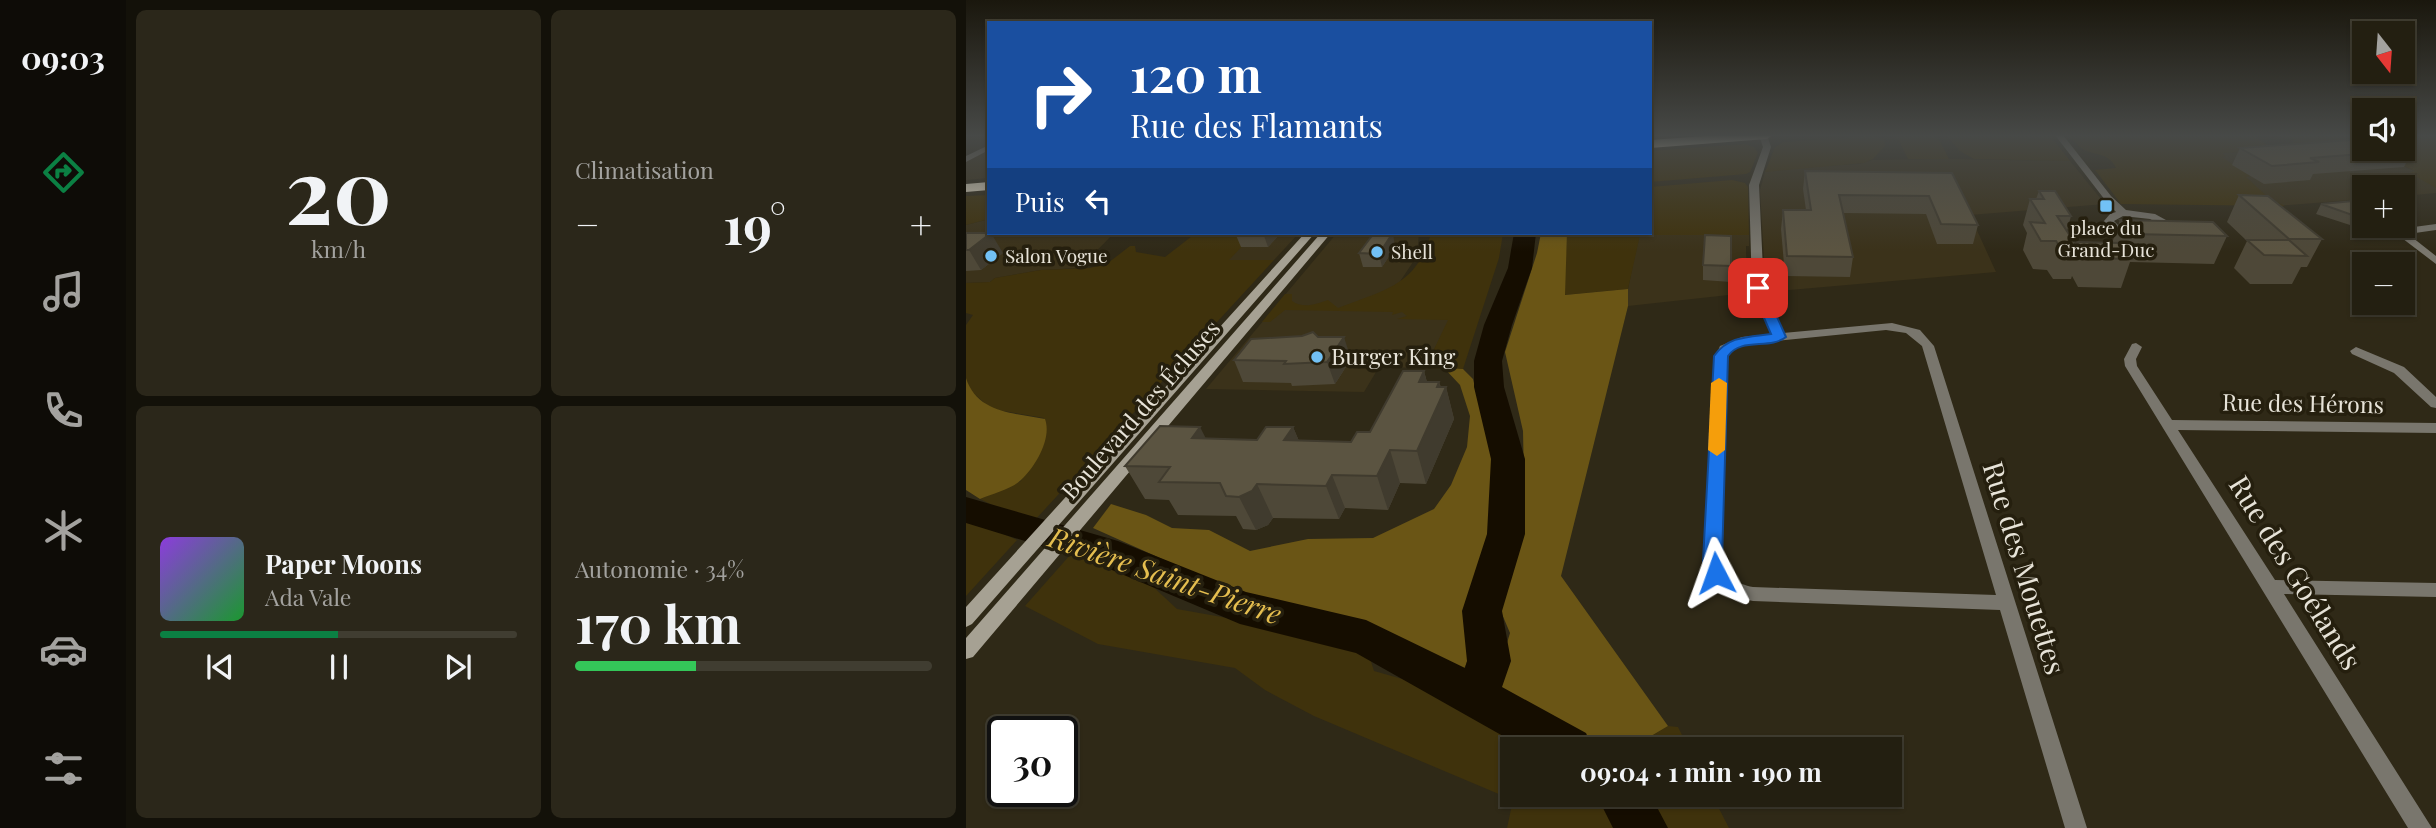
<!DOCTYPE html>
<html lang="fr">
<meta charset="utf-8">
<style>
body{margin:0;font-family:"Playfair Display",serif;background:#2b271a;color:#f1f3f6;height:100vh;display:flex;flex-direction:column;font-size:26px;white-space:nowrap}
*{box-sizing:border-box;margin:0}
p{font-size:23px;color:#a3a29f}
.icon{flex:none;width:38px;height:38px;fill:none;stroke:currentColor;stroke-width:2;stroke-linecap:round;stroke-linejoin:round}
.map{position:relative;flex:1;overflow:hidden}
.sheet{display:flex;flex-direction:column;gap:10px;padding:10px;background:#131109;width:840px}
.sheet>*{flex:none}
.hud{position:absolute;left:21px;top:21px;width:665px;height:214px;border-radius:0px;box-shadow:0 2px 5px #0004,0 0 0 2px #403d31;background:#1a4fa0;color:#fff;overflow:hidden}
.needle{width:46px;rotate:163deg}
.buttons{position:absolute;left:1386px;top:21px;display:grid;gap:14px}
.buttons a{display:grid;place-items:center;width:63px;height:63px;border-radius:0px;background:#231f11;box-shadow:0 2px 5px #0004,0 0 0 2px #403d31;font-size:35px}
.speed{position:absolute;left:21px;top:716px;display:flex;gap:14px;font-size:35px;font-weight:700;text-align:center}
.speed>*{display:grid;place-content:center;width:91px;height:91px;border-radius:50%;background:#231f11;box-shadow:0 2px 5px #0004,0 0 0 2px #403d31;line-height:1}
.speed .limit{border:4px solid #111;border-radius:10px;background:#fff;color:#111}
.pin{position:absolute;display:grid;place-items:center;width:60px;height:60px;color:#fff;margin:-30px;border-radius:14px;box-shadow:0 4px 10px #0006}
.me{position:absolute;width:77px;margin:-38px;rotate:356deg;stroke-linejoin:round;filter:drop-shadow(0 0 5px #0008)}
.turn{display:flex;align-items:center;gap:24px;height:147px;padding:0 28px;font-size:32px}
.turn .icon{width:91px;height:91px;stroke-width:2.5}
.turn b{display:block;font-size:49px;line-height:60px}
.then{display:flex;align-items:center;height:66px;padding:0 28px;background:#0003;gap:14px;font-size:26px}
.big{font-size:52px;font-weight:700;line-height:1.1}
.sheet .card{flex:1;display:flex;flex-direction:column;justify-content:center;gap:10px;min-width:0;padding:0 24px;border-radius:10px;background:#2b271a}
.sheet .dial{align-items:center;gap:0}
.dial b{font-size:91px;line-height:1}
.song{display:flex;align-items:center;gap:21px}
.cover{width:84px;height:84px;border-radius:10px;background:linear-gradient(135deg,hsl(270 70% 55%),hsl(130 70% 35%))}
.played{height:7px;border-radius:4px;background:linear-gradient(90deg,#0b8043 50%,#403d31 50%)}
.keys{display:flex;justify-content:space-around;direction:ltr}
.heat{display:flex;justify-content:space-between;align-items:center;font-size:38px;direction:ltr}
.charge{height:10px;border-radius:5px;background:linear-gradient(90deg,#34c759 34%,#403d31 0)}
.sheet .tiles{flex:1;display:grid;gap:10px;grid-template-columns:repeat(2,1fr)}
.trip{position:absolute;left:534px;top:737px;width:402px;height:70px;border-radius:0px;background:#231f11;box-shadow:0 2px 5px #0004,0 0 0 2px #403d31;font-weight:700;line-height:70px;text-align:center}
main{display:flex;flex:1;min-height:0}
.tab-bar{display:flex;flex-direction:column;width:126px;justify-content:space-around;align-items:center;background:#0e0c07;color:#a3a29f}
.tab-bar .icon{width:49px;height:49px}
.tab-bar .on{color:#0b8043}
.tab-bar b{font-size:32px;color:#f1f3f6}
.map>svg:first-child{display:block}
.built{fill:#3b321a}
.green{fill:#3f320c}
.forest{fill:#6a5515}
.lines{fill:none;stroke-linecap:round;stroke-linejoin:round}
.river{fill:#150d00;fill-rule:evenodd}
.street{fill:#79766d;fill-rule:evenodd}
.secondary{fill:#a6a193;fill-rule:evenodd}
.highway{fill:#e9e1cb;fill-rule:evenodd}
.wall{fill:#4e4838}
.shaded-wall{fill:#403b2e}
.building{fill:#5b5441;stroke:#403b2e;stroke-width:2}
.route{fill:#1a73e8;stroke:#114b97;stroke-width:2}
.slow{fill:#f59e0b}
.poi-dot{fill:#72c1f5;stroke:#251f0e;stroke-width:2.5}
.labels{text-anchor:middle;stroke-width:7;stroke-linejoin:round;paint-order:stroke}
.far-poi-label{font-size:19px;fill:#e7e3d8;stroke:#251f0e;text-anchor:start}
.poi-label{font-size:23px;fill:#e7e3d8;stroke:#251f0e;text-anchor:start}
.street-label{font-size:23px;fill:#e7e3d8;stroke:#251f0e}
.near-street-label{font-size:28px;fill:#e7e3d8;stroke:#251f0e}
.near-water-label{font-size:28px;font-style:italic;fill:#e5be4f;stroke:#251f0e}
</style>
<main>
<nav class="tab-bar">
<b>09:03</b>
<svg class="icon on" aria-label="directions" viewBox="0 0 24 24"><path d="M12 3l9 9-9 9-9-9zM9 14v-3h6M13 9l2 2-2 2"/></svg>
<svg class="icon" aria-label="music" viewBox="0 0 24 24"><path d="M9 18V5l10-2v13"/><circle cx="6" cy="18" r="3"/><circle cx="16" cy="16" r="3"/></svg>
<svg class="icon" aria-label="phone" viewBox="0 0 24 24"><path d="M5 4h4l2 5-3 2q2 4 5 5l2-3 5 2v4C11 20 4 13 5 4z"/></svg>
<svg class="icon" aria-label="climate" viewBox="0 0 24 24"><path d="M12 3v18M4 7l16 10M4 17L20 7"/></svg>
<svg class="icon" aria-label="car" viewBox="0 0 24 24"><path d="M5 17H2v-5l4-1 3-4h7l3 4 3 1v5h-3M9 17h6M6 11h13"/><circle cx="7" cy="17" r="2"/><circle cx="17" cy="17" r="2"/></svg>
<svg class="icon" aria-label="filters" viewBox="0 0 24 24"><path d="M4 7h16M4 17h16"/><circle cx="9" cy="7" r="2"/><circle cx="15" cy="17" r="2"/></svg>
</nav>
<section class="sheet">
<div class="tiles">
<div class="card dial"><b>20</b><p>km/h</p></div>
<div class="card"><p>Climatisation</p>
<div class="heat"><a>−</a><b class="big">19°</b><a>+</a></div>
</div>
<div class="card">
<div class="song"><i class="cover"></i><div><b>Paper Moons</b><p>Ada Vale</p></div></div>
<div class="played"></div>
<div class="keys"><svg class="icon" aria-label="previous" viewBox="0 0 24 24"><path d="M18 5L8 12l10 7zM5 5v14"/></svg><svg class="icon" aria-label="pause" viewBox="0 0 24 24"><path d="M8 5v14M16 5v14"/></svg><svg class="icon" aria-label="next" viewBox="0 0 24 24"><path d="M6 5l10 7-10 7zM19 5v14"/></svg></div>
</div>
<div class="card"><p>Autonomie · 34%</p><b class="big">170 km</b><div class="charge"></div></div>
</div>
</section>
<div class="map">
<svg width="1470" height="828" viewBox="0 0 1470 828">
<rect width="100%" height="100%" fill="#2f2917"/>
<path class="built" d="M1398,149L1451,172L1470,185V193L1437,196V187H1398V199L1311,206L1249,153Z
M23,150V178L0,180V162Z
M983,159L1104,161L1139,204L1004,215L1030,272L800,292L794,190L799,172L819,168L893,164L906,160Z
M23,219V233H148L114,268L75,270L29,278L24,282L0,283V225Z
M286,233H333L308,260H262Z
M371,233H453L451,256L415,310L487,312L459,368L413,367L398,392L240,389Z
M673,234L783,235V246H780L781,293L662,306V289Z"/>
<path class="green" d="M966,135L974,141L983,159H942L931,137Z
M980,135H1084L1104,161L1008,159L994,151Z
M1102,135H1288L1309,151L1256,153L1260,156L1256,157L1284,176L1280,177L1304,199L1319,206L1155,204L1129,170L1150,168C1143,152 1128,156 1115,148C1110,144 1107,139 1102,135Z
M1301,135H1398V145L1319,150L1312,145L1327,143L1328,139Z
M1437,135H1470V188L1444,173L1449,171L1411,154V149H1437Z
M905,136L918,139L919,146L907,159L898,163L799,172L809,147L817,142Z
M779,144L788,147L792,153L784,172L780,174L684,182V151Z
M766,180L779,183L782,187L783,235H674L662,289L598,295L601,233H684V187Z
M23,195V219L0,225V196Z
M230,233H289L263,260H308L68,521L43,513L14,499L55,481L78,418L25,409L4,390L0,378V325L7,315L0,313V283L24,282L29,278L75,270L124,268L142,263L164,246H169L170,252L199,257Z
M465,233H537L533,258L497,369L459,368L482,320L431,319L441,316L436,312L426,315L427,312L319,310L304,322H296L319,294H326V301C337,309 351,304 362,300L372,308C418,290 451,286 465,233Z
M0,517L51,540L0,596Z
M105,554L161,569L183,583L211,609L323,629L353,640L389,642L401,649L408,671L468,688L507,712L578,749H546V794L631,795L653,828H541L547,800L348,716L299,690L269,668L132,644L59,606Z
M702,726L712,727L723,749H663Z
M679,795H746L763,828H693Z"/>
<path class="forest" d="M575,233H601L599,295L662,289V306L595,576L702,726L663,749H640L528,686L544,633L533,607L559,528L557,431L539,352L571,253Z
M478,368L497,369L507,379L526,459L531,504L524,536L502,605L501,662L498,669L487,678L386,625L350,614L301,606L127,528L145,504L180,515L206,528L243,530L284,551L342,539L407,538L468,509L485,485L501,447L504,416L494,385Z
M0,378C11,413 48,413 79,419C86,438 70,466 55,480C46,489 26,494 14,499L0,490Z"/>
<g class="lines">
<path class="river" d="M548,233H570L566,268L546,325L536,361L538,387L559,459V534L536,611L545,661L536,687L620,733L627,749H560L390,653L274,624L127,562L0,523V497L152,541L280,592L400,620L499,668L501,661L496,611L521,534L525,459L508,387V361L518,325L542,268Z
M630,794H684L702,828H647Z"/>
<path class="street" d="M793,135H801L805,147L793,185L798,291L817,333L926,323L954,330L968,346L1121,828H1099L1034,610L787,601C762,596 744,587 738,561L748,360L754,346L776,337L806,334L786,291L783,185L797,147ZM920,330L940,333L956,346L1030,595L787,587C771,584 760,577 756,561L760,360L764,351L779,344Z
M1089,135H1097L1145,196L1160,210L1189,214L1209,225L1210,236C1185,248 1154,243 1138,221L1144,214L1150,212L1139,200ZM1157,216L1184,219L1200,228L1201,233C1183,241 1161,236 1148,221Z
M23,145V150L0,162V156Z
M1470,224V230L1442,234L1470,256V264L1428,232L1433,229Z
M1170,343L1176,347L1170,359L1171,366L1206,420L1470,423V433L1212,430L1309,580L1470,583V597L1318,594L1466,828H1442L1159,366L1158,359L1166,344Z
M1390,347L1438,367L1470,397V408L1465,407L1428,373L1386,354L1384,351Z"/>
<path class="secondary" d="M339,233H349L6,624L0,627V607Z
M355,233H365L7,657L0,659V638Z"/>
<path class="highway" d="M754,135H807L801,139L684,148V140Z
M23,182V190L0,192V184Z"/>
</g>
<path class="wall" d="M1274,148L1447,150L1438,167L1347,174L1344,180L1298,184L1266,165Z
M839,171L986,173L1012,225L1007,244H971L960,214L877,213L887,257L884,277L819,276L815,229L817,210H840L837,189Z
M1073,191L1105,216L1101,231L1110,246L1111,242L1146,243L1154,220L1261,236L1248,264L1164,262L1155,288L1112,287L1106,276L1105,279H1087L1081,270L1067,269L1057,250L1061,233L1057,225L1064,199H1070Z
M1273,195L1356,239L1341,267H1335L1326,284H1284L1268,268L1281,241L1261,222Z
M1398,200L1384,225L1350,214L1355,204Z
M0,233L37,253L15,270L0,271Z
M269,233H315L302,247H275Z
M765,236V282L737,280V265Z
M429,243V247L416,267H397L393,253Z
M352,337L385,359L369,384L326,386L325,383L277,382L268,360Z
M458,371L461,382H473L475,387H480L488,419L460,484L434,483L422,510L379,508L373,519L307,518L302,525L290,530L277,529L270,516L212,515L203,500L179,499L159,466L240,438L291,440L327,427L333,441L385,442L404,432Z"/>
<path class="shaded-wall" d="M1398,211V217L1384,225L1389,216Z
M25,233L37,253L15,270L3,250Z
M297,233H315L302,247Z
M424,233H427L429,247L416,267L413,254Z
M378,337L385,359L369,384L361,362Z
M458,371L466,403L453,382Z
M473,382L476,395L480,387L488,419L460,484L451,451Z
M234,427L251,460L226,438Z
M327,427L341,460L318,440Z
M424,450L434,483L422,510L411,476Z
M366,475L379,508L373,519L360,486Z
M291,484L307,518L302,525L290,530L273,497Z"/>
<path class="building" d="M1398,139V149H1437V145L1447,150L1344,158L1353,162L1306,166L1274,148Z
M839,171L986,173L1012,225L975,224L963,196L873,195L887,257L821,256L817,210H845Z
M1073,191H1089L1105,216H1091L1114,251L1096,250L1090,241H1075L1064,222L1079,223L1064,199H1078Z
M1273,195L1302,196L1356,239H1323Z
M1398,200V211L1389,216L1355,204Z
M1154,220L1247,222L1261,236L1165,234Z
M0,233H25L3,250H0Z
M408,233H424L423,234H426L413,254L393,253Z
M739,235L765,236V266L737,265Z
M1281,240H1323L1341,256L1298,255Z
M1111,242L1154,243L1166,259L1122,258Z
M347,332L352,337H378L361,362L318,364L320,361L268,360L285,339L336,336Z
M437,371H458L453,382H473L471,387H480L451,451L424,450L411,476L366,475L360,486L291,484L286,491L273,497L260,496L254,483L193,482L204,467L159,466L194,426L234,427L226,438L291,440L300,427H327L318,440L385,442L391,432H404Z"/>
<linearGradient id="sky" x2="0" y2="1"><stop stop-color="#1a170d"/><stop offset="0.54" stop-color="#474947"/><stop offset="1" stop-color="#474947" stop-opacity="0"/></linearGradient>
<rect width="1470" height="251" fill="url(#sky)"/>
<path class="route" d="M792,284L798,288L820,337C804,350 775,337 762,356L756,561L760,573L757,579L750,581L743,579L737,561L748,356C762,336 782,337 805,334L785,288Z"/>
<path class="slow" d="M753,378L761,383L759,450L751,456L742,450L745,383Z"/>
<g class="poi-dot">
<rect x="1133" y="199" width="14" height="14" rx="3.5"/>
<circle cx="411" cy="252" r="7"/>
<circle cx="25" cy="256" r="7"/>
<circle cx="351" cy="357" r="7"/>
</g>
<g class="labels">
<g class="far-poi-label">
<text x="1140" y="235" text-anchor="middle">place du<tspan x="1140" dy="22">Grand-Duc</tspan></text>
<text x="425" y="259">Shell</text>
<text x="39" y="263">Salon Vogue</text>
</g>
<g class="poi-label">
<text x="365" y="365">Burger King</text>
</g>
<g class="street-label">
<text transform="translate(1337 404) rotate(1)" y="8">Rue des Hérons</text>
<text transform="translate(175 410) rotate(-49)" y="8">Boulevard des Écluses</text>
</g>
<g class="near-street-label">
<text transform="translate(1058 568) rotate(73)" y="10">Rue des Mouettes</text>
<text transform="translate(1329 573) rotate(58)" y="10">Rue des Goélands</text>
</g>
<g class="near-water-label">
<text transform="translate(199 576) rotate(19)" y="10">Rivière Saint-Pierre</text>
</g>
</g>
</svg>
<div class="buttons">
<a><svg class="needle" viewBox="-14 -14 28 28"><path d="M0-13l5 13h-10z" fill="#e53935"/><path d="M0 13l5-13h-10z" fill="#a3a29f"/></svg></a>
<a><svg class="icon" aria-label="sound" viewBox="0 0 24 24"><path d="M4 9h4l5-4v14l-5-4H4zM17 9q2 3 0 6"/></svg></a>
<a>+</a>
<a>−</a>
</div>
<div class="speed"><div class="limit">30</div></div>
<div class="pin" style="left:792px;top:288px;background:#d93025"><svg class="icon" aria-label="arrive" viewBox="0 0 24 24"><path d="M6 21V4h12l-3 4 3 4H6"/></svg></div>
<svg class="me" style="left:750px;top:573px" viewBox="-20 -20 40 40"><path d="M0-17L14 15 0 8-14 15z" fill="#1a73e8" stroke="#fff" stroke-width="4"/></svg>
<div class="trip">09:04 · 1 min · 190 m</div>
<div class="hud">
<div class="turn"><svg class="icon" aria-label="right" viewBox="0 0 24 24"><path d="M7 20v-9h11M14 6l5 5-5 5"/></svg><div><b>120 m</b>Rue des Flamants</div></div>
<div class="then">Puis<svg class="icon" aria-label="left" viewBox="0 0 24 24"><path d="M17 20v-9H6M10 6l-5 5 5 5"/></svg></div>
</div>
</div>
</main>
